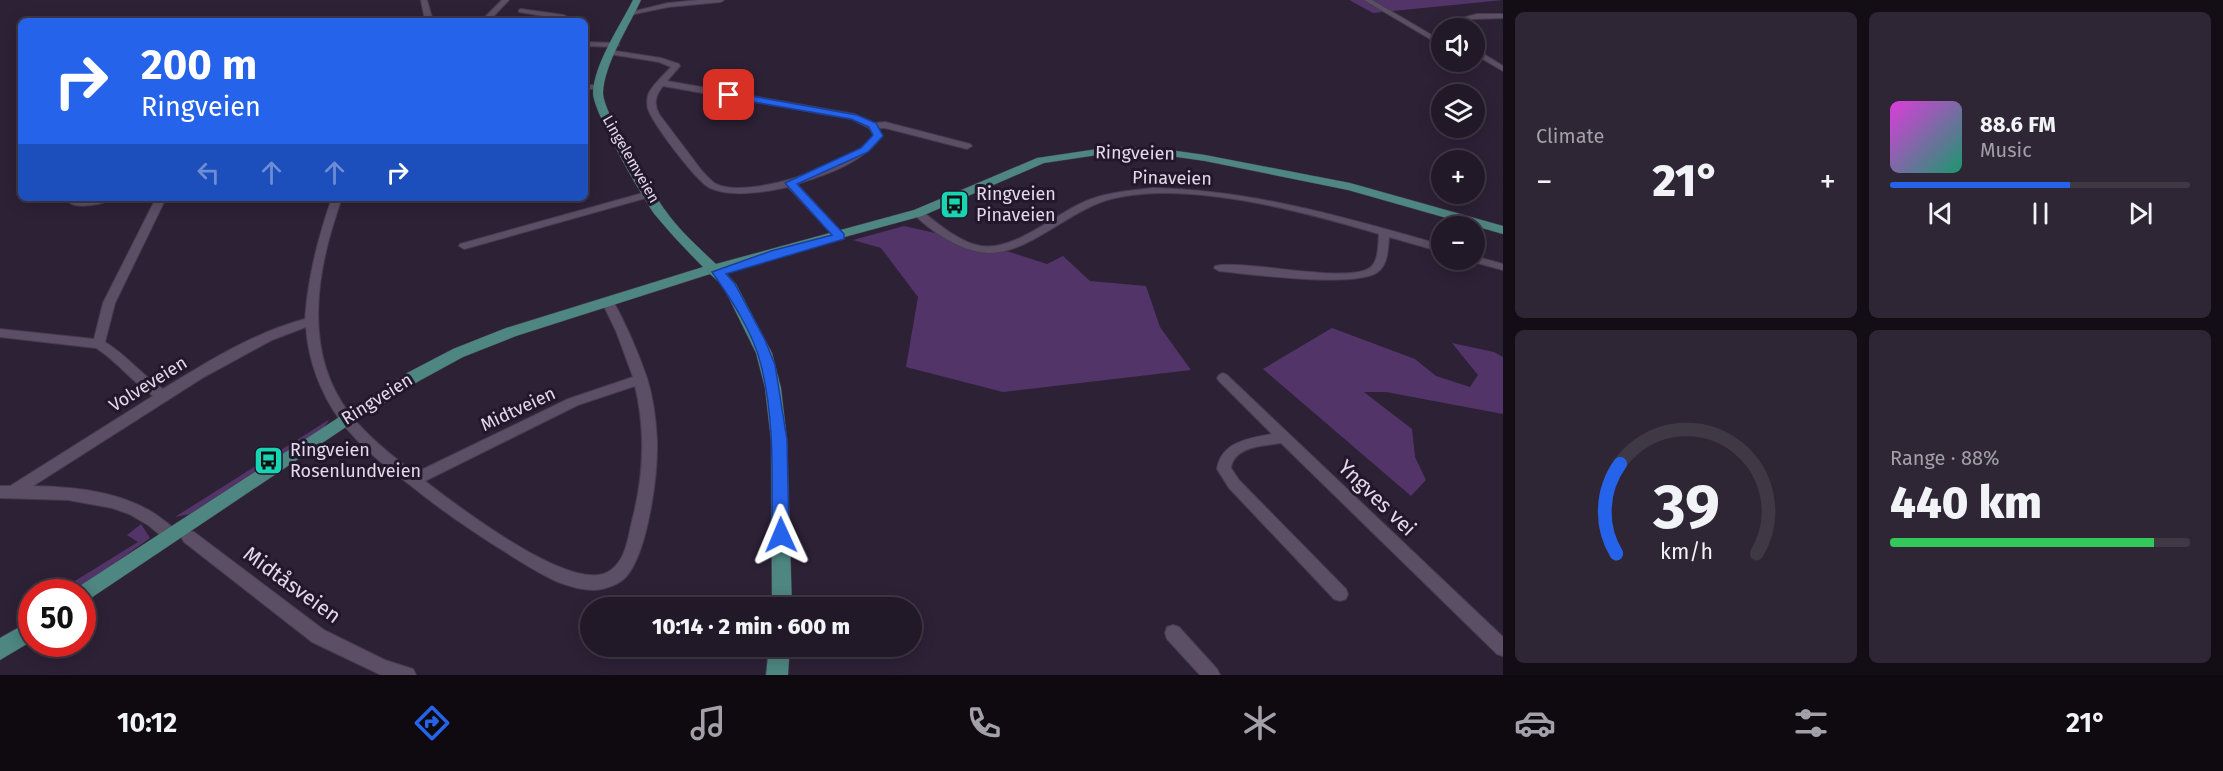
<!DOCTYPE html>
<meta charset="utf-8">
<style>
body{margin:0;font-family:"Fira Sans",sans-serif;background:#2e2634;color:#f1f3f6;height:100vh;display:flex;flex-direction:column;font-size:22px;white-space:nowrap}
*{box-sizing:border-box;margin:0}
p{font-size:20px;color:#a2a0a8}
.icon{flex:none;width:33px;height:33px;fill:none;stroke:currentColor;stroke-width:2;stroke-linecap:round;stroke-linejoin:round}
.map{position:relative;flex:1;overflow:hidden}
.details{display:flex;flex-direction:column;gap:12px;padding:12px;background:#130e16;width:720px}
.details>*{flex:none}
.hud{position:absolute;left:18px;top:18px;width:570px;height:183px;border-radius:9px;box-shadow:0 3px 15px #0003,0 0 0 2px #3f3845;background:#2563eb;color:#fff;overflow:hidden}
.tools{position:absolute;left:1431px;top:18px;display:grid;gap:12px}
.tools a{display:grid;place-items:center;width:54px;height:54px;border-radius:50%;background:#221928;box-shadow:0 3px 15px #0003,0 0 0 2px #3f3845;font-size:30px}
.speed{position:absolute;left:18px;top:579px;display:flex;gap:12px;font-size:30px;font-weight:700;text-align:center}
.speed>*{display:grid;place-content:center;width:78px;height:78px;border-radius:50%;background:#221928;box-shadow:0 3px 15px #0003,0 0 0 2px #3f3845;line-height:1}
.speed .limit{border:9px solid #d22;background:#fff;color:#111}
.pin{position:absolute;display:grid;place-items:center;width:51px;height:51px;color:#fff;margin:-26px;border-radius:12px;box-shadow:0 3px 9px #0006}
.me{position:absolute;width:66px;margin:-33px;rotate:359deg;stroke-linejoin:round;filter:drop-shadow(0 0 4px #0008)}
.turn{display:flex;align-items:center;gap:21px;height:126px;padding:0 24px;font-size:27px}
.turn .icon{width:78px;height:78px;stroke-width:2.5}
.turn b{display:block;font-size:42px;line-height:51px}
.lanes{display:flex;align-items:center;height:57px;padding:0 24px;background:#0003;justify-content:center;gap:30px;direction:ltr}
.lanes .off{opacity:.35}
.big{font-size:45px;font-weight:800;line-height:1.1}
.details .tile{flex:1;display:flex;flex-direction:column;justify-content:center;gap:9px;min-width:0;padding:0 21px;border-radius:9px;background:#2e2634}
.details .dial{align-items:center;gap:0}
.dial svg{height:156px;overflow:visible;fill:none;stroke:#3f3845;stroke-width:7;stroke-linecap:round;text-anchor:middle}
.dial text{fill:#f1f3f6;stroke:none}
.song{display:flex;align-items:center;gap:18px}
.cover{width:72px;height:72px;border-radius:9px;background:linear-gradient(135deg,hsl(300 70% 55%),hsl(160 70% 35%))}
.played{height:6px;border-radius:3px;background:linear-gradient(90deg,#2563eb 60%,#3f3845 60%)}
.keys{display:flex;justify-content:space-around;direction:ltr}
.heat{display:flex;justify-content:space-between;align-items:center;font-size:33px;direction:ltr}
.charge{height:9px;border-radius:4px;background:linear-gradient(90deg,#34c759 88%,#3f3845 0)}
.details .tiles{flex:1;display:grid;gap:12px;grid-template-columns:repeat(2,1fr)}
.trip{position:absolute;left:580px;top:597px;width:342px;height:60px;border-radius:30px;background:#221928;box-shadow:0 3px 15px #0003,0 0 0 2px #3f3845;font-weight:800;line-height:60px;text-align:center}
.tab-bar{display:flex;height:96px;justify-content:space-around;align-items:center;background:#0e0a10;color:#a2a0a8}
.tab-bar .icon{width:42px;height:42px}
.tab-bar .on{color:#2563eb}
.tab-bar b{font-size:27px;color:#f1f3f6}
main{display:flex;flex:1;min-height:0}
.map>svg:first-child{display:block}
.green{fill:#533469}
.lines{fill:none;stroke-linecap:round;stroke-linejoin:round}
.minor-casing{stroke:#463c4e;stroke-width:2}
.major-casing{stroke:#463c4e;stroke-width:1}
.minor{fill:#5b4e65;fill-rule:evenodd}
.major{fill:#4e8681;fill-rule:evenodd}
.route{fill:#2563eb;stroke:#184099;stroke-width:1.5}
.labels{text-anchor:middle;stroke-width:6;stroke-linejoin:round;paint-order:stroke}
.far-street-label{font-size:15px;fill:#e2dae8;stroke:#23172c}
.street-label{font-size:18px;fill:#e2dae8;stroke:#23172c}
.poi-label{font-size:18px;fill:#e2dae8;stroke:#23172c;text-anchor:start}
.near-street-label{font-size:21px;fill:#e2dae8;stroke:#23172c}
</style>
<main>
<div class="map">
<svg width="1503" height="675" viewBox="0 0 1503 675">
<rect width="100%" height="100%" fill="#2d2136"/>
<path class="green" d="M1349,0H1503L1373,13Z
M904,226L953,237L972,247L1000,249L1047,264L1063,256L1090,281L1146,286L1160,327L1191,370L1003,392L906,367L918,297L881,248L853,240Z
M1332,328L1415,359L1436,376L1470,387L1478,375L1452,343L1494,352L1503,357V414L1386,392H1364L1412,429L1415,457L1426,480L1411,496L1263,369Z
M330,419L324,427L195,513L175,517Z
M141,524L150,538L74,592H57L138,542L127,535Z"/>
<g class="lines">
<defs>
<path id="minor" d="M421,0H427L433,21H425Z
M502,0H509L489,21H481Z
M699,0H724L721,2L668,7L630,15L627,13L668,3Z
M1364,0H1372L1442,41V46Z
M521,9L564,15L574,21L519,12V10Z
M1477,14H1503V18L1472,19L1459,28H1452L1462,18Z
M585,42L615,43L619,45L615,47L585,46Z
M1474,48L1503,66V71L1474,54Z
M609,50L661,58L679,64L680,66L667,81L854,114L874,123L885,122L970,144L972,146L967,149L885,128H878L882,136C864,162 826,175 797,184L845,236L844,238H836L788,187C766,192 732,198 710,188C697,182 653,124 648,109C647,105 647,99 648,95C651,86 664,75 671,67L659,62L609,54ZM663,86L852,119L869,128L874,136C853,164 749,200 716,184C711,181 707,176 702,171L659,114C653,103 656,95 663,86Z
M585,85H598L602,87L598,89H585Z
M1153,188C1253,190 1347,218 1442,245V252L1389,237C1388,249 1388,263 1379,271C1359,289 1249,274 1219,271L1214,268L1215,266C1246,259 1353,286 1372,266C1379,258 1378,243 1379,234C1305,212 1179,177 1104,201C1067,213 1027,254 988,253C962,252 931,232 913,213L914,211H922C938,224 959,242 981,246C1015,251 1055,214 1086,201C1107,192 1130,191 1153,188Z
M650,191L653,192V196L468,248L464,249L459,246L460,244Z
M89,198H114C106,204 78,209 70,203L71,201Z
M156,198H166L115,303L105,342C127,355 142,376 163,389C207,362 255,332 305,319C308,278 318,237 332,198H342C317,267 301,351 350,414C368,437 392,456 415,473L568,399L633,377L616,331L602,302L608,298L612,299C626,324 638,352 647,378C653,397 656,420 657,441C658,474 648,552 626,577C620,583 611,587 602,589C588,592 572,587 558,582C540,574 523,563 507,553C473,532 441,510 410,485C385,466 359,446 340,420C321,394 308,360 306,327L272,340L204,377L33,486C78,487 130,492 166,522C171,526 176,529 179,535L176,540L171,541L166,540L148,525L129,514L112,508L68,500L0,498V486H10L153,396C132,382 117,361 96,348L0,337V329L94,339L103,303ZM635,386C646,432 644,475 632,521C628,538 626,559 611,570C576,598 455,504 425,481L578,405Z
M1474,256L1503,264V270L1470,261L1469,260H1474Z
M1223,373L1227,375L1503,637V656L1497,654L1281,443C1264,446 1234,446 1231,468L1239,480L1346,589L1348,594L1346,599L1340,601L1334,599L1229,488L1217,469C1221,442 1249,438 1272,434L1219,381L1217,378L1219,375Z
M189,531L194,532L324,630L385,660L413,669L416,675H381L312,642L184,542L181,537L184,532Z
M1173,625L1179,627L1217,669L1220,675H1200L1167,639L1165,633L1167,627Z"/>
<path id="major" d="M633,0H641C629,26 604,64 603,93C603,113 652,191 665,210C679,230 698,247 716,264L914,210L1037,158L1111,147L1156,148L1205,155L1350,183L1503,226V234L1348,190L1205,161L1156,154L1111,153L1044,163L922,216L723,270L736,284L772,353L781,388L787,440L792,608H772L771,440L765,388L756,353L723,286L710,274L516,336L463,357L419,381L352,423L82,604V592H73L75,589L407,373L453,349L506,328L703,267C687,251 671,234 656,216C643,199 593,112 593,93C594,64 620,26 633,0Z
M32,620V641L0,660V638Z
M769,646H790L788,675H766Z"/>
</defs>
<use href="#minor" class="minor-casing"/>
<use href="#major" class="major-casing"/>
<use href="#minor" class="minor"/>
<use href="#major" class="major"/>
</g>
<path class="route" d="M729,92L857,115L876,123L883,136L868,152L797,184L844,234V239L726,274L735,284L765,340L775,365L787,440L789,535L787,540L781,542L775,540L772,535C772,479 775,420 761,365C753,332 731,299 712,272L771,251L832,235L785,183L861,148L873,135L869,127L851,119L725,97L724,95Z"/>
<defs>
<symbol id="bus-square" viewBox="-11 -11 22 22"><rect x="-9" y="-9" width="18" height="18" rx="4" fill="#17d5b3" stroke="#23172c"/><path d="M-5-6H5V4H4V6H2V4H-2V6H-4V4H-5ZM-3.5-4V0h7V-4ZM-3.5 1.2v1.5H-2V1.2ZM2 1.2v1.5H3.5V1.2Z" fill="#111"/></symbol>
</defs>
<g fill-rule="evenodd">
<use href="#bus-square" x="938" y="188" width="33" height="33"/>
<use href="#bus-square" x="252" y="444" width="33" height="33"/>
</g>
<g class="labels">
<g class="far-street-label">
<text transform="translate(631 159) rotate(60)" y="5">Lingelemveien</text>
</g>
<g class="street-label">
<text transform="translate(1135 153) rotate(1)" y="6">Ringveien</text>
<text transform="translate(1172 178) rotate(1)" y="6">Pinaveien</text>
<text transform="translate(148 384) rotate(-32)" y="6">Volveveien</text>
<text transform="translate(377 399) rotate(-32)" y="6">Ringveien</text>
<text transform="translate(518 409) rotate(-25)" y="6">Midtveien</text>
</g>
<g class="poi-label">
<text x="976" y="200">Ringveien<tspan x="976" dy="21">Pinaveien</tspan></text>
<text x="290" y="456">Ringveien<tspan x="290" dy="21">Rosenlundveien</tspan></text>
</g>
<g class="near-street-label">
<text transform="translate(1377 498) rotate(44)" y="7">Yngves vei</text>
<text transform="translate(292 585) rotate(36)" y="7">Midtåsveien</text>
</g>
</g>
</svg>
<div class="tools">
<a><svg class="icon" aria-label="sound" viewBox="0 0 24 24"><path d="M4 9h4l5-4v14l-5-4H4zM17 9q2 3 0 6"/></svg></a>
<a><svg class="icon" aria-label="layers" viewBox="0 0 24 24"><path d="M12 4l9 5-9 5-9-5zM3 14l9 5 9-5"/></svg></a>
<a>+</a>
<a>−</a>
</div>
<div class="speed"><div class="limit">50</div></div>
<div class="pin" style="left:729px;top:95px;background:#d93025"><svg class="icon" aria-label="arrive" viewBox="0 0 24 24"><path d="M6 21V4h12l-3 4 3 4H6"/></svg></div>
<svg class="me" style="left:781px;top:535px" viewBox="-20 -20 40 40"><path d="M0-17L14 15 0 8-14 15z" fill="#2563eb" stroke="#fff" stroke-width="4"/></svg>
<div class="trip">10:14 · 2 min · 600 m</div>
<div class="hud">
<div class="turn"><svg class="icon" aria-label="right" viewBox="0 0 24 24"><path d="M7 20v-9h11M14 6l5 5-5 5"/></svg><div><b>200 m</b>Ringveien</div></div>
<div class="lanes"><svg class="icon off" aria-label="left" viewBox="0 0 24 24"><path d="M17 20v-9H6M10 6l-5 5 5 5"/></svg><svg class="icon off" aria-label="ahead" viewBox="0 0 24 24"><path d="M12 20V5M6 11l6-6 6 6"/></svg><svg class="icon off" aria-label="ahead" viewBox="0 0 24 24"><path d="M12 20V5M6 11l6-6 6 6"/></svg><svg class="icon" aria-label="right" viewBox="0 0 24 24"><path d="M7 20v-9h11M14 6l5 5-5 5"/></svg></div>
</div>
</div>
<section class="details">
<div class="tiles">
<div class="tile"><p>Climate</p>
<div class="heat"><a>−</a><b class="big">21°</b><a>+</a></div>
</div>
<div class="tile">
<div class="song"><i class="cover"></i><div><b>88.6 FM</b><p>Music</p></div></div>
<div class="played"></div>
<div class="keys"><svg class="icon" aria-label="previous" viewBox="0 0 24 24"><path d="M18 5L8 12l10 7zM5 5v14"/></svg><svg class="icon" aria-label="pause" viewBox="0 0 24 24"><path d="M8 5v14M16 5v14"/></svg><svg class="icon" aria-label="next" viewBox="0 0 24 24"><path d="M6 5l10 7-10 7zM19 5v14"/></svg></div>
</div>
<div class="tile dial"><svg viewBox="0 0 100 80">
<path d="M14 69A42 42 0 1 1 86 69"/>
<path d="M14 69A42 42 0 0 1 16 23" stroke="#2563eb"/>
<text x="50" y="56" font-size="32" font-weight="700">39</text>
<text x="50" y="72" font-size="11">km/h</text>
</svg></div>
<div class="tile"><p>Range · 88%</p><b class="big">440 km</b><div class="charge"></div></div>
</div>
</section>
</main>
<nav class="tab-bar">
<b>10:12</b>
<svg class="icon on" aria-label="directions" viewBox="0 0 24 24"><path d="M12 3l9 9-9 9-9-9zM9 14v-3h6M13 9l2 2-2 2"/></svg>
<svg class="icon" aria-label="music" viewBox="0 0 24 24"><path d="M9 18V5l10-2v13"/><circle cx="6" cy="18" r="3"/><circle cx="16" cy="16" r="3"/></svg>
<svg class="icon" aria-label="phone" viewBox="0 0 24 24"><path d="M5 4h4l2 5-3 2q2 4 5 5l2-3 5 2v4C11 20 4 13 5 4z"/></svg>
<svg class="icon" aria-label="climate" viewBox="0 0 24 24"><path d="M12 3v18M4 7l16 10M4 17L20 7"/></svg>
<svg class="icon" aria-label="car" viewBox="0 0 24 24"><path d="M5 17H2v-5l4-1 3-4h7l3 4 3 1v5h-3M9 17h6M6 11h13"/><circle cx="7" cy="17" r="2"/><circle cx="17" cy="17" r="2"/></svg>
<svg class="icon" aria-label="filters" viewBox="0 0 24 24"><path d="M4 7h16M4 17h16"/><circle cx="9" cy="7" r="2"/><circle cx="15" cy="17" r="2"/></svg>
<b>21°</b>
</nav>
